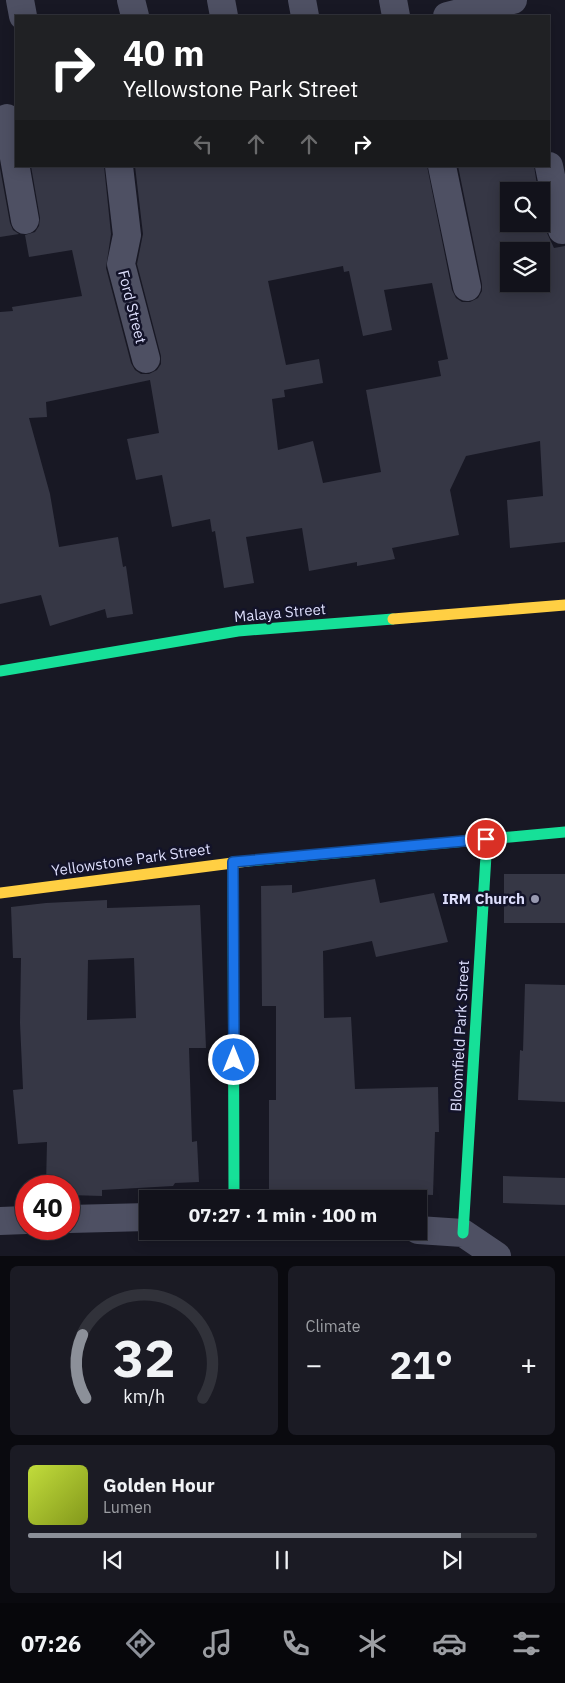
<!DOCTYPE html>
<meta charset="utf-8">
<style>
body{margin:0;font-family:"IBM Plex Sans",sans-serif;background:#1b1b24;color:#f1f3f6;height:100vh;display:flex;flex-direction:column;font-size:19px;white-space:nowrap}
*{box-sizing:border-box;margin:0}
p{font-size:16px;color:#9c9ea3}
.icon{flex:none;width:28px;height:28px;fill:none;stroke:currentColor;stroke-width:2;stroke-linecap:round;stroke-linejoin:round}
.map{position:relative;height:1256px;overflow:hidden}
.panel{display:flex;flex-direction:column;gap:10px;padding:10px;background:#0a0a0f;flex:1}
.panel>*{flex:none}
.guide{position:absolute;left:15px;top:15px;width:535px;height:152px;border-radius:0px;box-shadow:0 2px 12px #0003,0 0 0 1px #31323a;background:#202124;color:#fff;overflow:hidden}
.tools{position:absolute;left:500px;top:182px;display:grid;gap:10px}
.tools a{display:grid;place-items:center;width:50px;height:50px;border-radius:0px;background:#12121b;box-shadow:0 2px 12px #0003,0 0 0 1px #31323a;font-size:25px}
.speed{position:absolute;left:15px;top:1175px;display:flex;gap:10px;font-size:25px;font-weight:700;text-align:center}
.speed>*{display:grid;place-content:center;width:65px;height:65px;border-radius:50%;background:#12121b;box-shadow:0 2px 12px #0003,0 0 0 1px #31323a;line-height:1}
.speed .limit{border:8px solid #d22;background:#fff;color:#111}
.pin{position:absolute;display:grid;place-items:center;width:42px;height:42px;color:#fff;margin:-21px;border:2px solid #fff;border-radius:50%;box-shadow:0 1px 5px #0007}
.me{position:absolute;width:55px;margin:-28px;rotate:0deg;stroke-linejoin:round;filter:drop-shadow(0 0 4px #0008)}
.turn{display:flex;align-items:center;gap:18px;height:105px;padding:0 25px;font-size:22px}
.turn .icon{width:65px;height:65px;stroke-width:2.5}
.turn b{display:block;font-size:35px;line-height:42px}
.lanes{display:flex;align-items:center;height:48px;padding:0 25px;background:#0003;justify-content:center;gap:25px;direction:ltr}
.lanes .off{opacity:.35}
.big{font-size:38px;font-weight:800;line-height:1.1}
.panel .tile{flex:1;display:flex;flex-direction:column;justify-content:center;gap:8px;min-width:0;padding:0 18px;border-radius:8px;background:#1b1b24}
.panel .dial{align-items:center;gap:0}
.dial svg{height:130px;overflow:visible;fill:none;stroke:#31323a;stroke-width:7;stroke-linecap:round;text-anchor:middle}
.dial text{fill:#f1f3f6;stroke:none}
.song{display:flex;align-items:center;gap:15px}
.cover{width:60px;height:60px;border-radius:8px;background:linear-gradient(135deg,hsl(70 70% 55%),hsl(70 70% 35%))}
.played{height:5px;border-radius:2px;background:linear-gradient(90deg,#8c9099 85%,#31323a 85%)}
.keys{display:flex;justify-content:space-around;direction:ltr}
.heat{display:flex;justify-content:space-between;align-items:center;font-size:28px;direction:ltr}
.panel .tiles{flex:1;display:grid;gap:10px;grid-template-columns:1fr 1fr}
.tile:last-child{grid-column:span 2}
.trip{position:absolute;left:139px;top:1190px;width:288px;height:50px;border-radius:0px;background:#12121b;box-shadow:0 2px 12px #0003,0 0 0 1px #31323a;font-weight:800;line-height:50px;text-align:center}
.tabs{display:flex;height:80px;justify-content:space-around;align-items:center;background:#07070b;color:#9c9ea3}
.tabs .icon{width:35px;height:35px}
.tabs .on{color:#8c9099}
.tabs b{font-size:22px;color:#f1f3f6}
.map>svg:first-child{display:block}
.building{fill:#363745;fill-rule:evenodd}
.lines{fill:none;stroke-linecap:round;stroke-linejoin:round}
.street{stroke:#4e5063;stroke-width:28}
.fast{stroke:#16e098;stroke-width:11}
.slow{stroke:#ffcf43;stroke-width:11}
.route-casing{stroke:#114b97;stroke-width:12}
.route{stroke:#1a73e8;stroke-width:9}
.poi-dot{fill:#9899b0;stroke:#131329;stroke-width:2}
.labels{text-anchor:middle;stroke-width:5;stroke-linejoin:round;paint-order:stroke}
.street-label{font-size:15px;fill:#dddefc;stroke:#131329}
.poi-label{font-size:15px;font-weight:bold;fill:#dddefc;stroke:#131329;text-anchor:end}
</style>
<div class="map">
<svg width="565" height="1256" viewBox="0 0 565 1256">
<rect width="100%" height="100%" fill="#181824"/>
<path class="building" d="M31,166H104L111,234L106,268L131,363L135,370L141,374H149L157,370L161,364V356L137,264L143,234L135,166H427L452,290L456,298L462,302H470L478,298L482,291V284L458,166H534L538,191H509V224H541V206L547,233L554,248L565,246V542L510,548L507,500L543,496L540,441L466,456L450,490L459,535L392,548L395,559L357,566V562L309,571L302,528L246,537L254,583L224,588L215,531L212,532L210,519L172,527L162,475L136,480L127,439L159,433L150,380L46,402L47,417L29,418L50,494L59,547L118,537L123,567L126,566L133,614L107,618L105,609L50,626L41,595L0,604V312L13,311L12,307L82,296L72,250L29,257L25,235L35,232L39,226L40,218ZM509,251H541V284H509ZM343,266L344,272L349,271L363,336L392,330L384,290L432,283L448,359L438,361L441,376L366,390L381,472L323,483L313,441L278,450L272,399L285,397L284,390L323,383L319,359L286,365L268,281Z
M0,168L10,223L13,230L19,234L0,237Z
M504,874H565V923H504Z
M375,879L380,903L434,893L448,942L376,957L372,941L323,951L324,1018L351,1017L355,1089L438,1087L439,1132H435L433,1195L269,1189V1100H276V1006H262L261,886L292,885V893Z
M107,900V908L200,905L206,1048H189L192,1142L197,1141L199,1182L175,1183L173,1186L102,1190V1196L69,1195V1186H46L47,1142L18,1144L13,1090L23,1089L20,1023L21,958H13L11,907L46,903ZM134,958L136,1018L87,1020L88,960Z
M525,984L565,985V1102L518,1100L520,1050L523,1051Z
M503,1176L565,1178V1205L503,1203Z"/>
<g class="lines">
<path class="street" d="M20,0L23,16
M131,0L135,16
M221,0L224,16
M302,0L305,16
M393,0L396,16
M447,16L513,0
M7,118L25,220
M119,166L127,235L121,264L146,359
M442,166L467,287
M549,166L562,230
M69,1219L148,1217
M0,1221L26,1220
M418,1230L463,1233L497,1256"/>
<path class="fast" d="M0,671L238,631L393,619
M248,861L565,832
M233,862L234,1199
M463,1233L487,839"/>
<path class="slow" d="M393,619L565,605
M0,893L248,861"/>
</g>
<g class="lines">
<defs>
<path id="route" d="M234,1060L233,862L486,839"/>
</defs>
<use href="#route" class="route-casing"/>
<use href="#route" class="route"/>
</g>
<circle class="poi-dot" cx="535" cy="899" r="5"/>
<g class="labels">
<g class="street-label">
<text transform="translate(132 307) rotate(76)" y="5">Ford Street</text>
<text transform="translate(280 613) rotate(-5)" y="5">Malaya Street</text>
<text transform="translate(131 860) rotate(-8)" y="5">Yellowstone Park Street</text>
<text transform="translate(460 1036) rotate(-87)" y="5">Bloomfield Park Street</text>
</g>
<g class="poi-label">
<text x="525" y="904">IRM Church</text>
</g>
</g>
</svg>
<div class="tools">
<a><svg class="icon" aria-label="search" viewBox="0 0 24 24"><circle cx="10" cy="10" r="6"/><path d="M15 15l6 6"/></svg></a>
<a><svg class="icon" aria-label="layers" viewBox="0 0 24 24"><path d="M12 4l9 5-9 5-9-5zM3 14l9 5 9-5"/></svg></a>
</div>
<div class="speed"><div class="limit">40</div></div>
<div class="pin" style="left:486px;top:839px;background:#d93025"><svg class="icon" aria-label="arrive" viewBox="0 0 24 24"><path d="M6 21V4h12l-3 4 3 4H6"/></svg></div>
<svg class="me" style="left:234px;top:1060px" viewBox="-20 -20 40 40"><circle r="17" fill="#1a73e8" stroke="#fff" stroke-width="3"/><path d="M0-11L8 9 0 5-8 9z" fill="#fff"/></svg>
<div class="trip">07:27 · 1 min · 100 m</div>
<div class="guide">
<div class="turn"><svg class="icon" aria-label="right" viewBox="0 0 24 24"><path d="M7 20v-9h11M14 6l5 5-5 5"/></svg><div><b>40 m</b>Yellowstone Park Street</div></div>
<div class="lanes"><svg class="icon off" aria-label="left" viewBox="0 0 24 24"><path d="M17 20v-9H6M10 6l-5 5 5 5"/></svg><svg class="icon off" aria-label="ahead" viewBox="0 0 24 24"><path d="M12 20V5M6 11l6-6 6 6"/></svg><svg class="icon off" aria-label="ahead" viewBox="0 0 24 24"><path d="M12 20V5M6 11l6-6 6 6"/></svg><svg class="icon" aria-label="right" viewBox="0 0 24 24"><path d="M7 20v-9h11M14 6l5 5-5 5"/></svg></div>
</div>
</div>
<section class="panel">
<div class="tiles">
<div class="tile dial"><svg viewBox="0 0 100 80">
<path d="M14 69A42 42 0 1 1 86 69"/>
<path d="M14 69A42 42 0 0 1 12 30" stroke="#8c9099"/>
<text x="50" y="56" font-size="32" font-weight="700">32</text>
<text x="50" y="72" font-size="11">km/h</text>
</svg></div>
<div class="tile"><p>Climate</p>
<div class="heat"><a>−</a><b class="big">21°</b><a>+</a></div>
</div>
<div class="tile">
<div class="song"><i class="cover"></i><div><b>Golden Hour</b><p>Lumen</p></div></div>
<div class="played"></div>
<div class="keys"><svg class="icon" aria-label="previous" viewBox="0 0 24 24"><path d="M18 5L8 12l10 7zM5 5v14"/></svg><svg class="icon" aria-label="pause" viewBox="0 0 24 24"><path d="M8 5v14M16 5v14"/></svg><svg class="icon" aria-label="next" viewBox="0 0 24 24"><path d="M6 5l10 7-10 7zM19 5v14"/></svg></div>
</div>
</div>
</section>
<nav class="tabs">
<b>07:26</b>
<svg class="icon on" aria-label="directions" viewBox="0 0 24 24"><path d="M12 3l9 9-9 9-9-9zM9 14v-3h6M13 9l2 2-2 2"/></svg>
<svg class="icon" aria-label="music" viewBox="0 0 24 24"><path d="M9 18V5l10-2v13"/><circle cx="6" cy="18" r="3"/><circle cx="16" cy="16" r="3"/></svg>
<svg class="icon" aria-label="phone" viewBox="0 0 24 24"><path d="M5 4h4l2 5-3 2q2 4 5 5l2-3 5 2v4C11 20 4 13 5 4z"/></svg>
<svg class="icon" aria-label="climate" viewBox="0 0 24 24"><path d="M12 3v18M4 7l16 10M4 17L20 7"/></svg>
<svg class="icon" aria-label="car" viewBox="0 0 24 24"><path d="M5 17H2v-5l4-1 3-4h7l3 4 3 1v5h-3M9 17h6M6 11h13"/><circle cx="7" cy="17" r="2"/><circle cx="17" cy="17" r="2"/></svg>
<svg class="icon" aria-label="filters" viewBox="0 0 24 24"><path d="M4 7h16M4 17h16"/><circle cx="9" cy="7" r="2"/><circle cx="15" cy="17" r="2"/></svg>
</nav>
